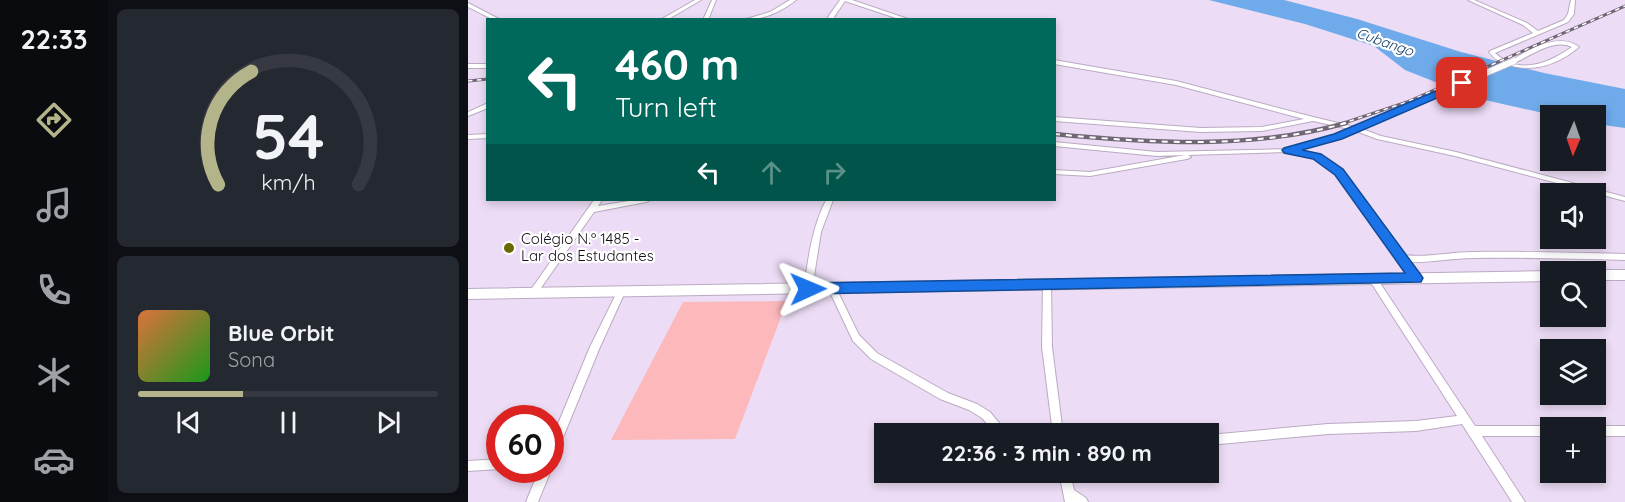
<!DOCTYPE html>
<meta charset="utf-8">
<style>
body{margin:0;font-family:Quicksand,sans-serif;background:#242831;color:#f1f3f6;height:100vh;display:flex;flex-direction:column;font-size:22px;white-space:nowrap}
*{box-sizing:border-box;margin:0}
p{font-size:20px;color:#9ea1a6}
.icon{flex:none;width:33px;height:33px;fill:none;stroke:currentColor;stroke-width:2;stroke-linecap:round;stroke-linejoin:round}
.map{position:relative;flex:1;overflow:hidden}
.sheet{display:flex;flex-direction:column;gap:9px;padding:9px;background:#0d0f14;width:360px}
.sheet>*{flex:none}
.guide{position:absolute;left:18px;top:18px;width:570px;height:183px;border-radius:0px;box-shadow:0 3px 9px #0003;background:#00695c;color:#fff;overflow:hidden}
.needle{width:39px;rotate:182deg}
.fabs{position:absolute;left:1072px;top:105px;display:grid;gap:12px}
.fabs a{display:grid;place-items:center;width:66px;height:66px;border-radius:0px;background:#171b24;box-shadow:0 3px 9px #0003;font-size:30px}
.speed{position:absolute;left:18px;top:405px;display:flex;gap:12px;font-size:30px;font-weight:700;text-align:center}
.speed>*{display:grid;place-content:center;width:78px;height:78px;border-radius:50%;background:#171b24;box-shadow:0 3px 9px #0003;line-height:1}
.speed .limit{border:9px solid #d22;background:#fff;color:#111}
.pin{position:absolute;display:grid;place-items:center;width:51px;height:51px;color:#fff;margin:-26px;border-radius:12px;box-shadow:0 3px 9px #0006}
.me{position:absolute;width:66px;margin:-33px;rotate:89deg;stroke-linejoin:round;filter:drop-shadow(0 0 4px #0008)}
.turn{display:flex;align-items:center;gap:21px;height:126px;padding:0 30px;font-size:27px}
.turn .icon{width:78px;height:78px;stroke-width:2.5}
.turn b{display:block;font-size:42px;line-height:51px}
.lanes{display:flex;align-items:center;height:57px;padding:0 30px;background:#0003;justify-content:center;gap:30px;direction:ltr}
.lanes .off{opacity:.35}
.sheet .widget{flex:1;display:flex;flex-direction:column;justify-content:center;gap:9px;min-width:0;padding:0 21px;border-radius:9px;background:#242831}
.sheet .dial{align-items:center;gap:0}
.dial svg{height:156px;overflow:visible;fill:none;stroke:#363941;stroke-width:7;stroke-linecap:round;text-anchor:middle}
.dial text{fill:#f1f3f6;stroke:none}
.song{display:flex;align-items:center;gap:18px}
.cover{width:72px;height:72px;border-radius:9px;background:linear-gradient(135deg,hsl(20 70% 55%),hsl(120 70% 35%))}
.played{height:6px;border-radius:3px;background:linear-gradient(90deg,#b3b489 35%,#363941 35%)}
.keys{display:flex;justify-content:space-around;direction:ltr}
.trip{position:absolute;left:406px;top:423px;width:345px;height:60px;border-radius:0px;background:#171b24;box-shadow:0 3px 9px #0003;font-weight:800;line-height:60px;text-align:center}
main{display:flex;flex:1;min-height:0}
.menu{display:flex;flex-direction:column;width:108px;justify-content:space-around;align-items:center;background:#090b0e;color:#9ea1a6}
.menu .icon{width:42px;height:42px}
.menu .selected{color:#b3b489}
.menu b{font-size:27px;color:#f1f3f6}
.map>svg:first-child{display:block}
.green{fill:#fcb8bb}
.water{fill:#6faaea}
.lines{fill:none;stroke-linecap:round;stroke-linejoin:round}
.street-casing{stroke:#baabc2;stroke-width:2}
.primary-casing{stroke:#baabc2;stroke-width:2}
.street{fill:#fff;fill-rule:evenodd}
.primary{fill:#fff;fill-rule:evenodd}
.rail-far1-casing{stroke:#706675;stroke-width:3}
.rail-casing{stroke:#706675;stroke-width:4.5}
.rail-far1{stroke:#fff;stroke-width:1.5;stroke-dasharray:4.5;stroke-linecap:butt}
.rail{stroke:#fff;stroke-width:2;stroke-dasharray:6;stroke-linecap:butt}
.street-bridge-casing{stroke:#baabc2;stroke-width:7;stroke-linecap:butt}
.street-bridge{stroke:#fff;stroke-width:6}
.route{fill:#1a73e8;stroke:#114b97;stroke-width:1.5}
.poi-dot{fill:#686804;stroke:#fff;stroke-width:2}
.labels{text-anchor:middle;stroke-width:4.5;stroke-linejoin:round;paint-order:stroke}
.far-water-label{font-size:14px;font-style:italic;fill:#07335b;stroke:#fff}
.poi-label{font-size:15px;fill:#140f17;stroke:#fff;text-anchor:start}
</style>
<main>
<nav class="menu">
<b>22:33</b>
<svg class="icon selected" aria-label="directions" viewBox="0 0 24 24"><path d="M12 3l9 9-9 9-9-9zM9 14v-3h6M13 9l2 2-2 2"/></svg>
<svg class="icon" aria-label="music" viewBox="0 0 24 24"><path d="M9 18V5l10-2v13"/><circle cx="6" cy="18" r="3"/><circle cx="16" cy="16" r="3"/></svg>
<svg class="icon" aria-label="phone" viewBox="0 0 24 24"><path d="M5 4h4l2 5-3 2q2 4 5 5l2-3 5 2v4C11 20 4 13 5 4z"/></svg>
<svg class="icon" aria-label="climate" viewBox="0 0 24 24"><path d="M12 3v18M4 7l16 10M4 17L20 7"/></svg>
<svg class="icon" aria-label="car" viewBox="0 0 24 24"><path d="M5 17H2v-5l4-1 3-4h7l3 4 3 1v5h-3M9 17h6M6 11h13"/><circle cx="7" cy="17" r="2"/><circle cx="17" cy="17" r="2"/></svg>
</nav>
<section class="sheet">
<div class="widget dial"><svg viewBox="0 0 100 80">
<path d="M14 69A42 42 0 1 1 86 69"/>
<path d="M14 69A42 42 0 0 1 31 11" stroke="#b3b489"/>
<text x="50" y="56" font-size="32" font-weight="700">54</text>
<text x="50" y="72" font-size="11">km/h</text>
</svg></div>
<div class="widget">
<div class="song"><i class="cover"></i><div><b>Blue Orbit</b><p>Sona</p></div></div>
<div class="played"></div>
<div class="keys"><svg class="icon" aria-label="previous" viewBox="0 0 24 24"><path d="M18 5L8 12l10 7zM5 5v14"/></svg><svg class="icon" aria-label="pause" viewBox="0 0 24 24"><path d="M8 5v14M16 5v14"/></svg><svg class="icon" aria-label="next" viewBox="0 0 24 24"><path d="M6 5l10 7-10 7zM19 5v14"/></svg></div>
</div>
</section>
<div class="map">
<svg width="1157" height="502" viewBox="0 0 1157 502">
<rect width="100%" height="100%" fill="#ecdcf5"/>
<path class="green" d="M319,301L267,439L143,440L215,302Z"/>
<path class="water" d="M741,0H816L889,19L993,52L1076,73L1157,89V128L1128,124V116L1084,115L1008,98L937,70L906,46L837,24Z"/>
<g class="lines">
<defs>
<path id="street" d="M227,0H233L199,20H192Z
M244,0H248L240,20H235Z
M322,0H328C313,12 295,20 275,20L302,12Z
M372,0H384L443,20H434L377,1L366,17L368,20H363L360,17Z
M1000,0H1006L1059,23L1070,31L1096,20L1100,14L1103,0H1107L1106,14L1100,22L1027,53C1051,76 1081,63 1104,47C1086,38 1064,55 1048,62L1043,61C1061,49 1091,32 1111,47C1091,64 1066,73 1041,65C1032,62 1026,59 1021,52L1022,51L1065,33L1055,25Z
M0,3L2,4L33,20H26L0,7Z
M586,60L708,81L845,117L887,127L974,90H978V92L894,129L913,136L988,152L1157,197V201L987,156L909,139L888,131L872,138L829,150L850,156L866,163L882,179L936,255C959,258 982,252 1005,252C1056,251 1106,253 1157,254V260C1106,259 1056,257 1005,258C984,258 962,263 941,262L952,278L951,280H945L876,183L860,167L846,158L820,152L720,155L723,157L719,159L622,176L586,174V170L622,172L717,155L689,156L586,146V142L689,152L823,149L868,136L881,129L845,121L794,131L733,132L586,121V117L733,128L794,127L836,119L708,85L586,64Z
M0,64H20V68H0Z
M20,103V108L0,116V112Z
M20,134V138L0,139V135Z
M126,200H134L130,206L167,200H182L178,202L126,212L68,295H62L61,293L62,291Z
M358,200H365L353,232L344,289L343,291H337L336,289C340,258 344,228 358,200Z
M905,276L908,277L1007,426H1083L1086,428H1083V436H1014L1057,502H1044L994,424L948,431L860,434L741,445V435L860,424L948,421L989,416L902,281L901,279L902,277Z
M579,281L582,282L583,284L584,347L595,434H585L574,347L575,284L576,282Z
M364,285L367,286L368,288L391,335L409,353L480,393L509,404L522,412L540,434H528L514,418L501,410L472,399L403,359L385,341L360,288L361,286Z
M153,289L156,290L157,292L132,347L87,457L86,461L82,462V443L122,347L149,292L150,290Z
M1128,426H1157V436H1128V428H1125Z
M32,459V469L0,471V461Z
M71,470H83L70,502H58Z
M591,472H602L606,490L618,498L620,502H597Z"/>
<path id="primary" d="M1128,270H1157V280H1128V272H1124Z
M1083,271V281L0,299V289Z"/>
</defs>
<use href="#street" class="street-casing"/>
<use href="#primary" class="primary-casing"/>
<use href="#street" class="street"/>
<use href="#primary" class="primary"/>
<defs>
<path id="rail-far1" d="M0,81L20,79
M873,124L939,102L1157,6"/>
<path id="rail" d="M586,134C682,143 784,150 878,123"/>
</defs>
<use href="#rail-far1" class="rail-far1-casing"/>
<use href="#rail" class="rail-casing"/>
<use href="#rail-far1" class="rail-far1"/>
<use href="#rail" class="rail"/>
<defs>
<path id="street-bridge" d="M976,91L1046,61"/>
</defs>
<use href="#street-bridge" class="street-bridge-casing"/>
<use href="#street-bridge" class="street-bridge"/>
</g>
<path class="route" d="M994,80L999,83L997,86L874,139L834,150L853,154L875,169L953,275L955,278L953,282L340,294L333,289L340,283L937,273L867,175L845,159L816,153L814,150L816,148L866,134Z"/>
<circle class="poi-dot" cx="41" cy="248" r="6"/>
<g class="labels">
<g class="far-water-label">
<text transform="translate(917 42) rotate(19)" y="5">Cubango</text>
</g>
<g class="poi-label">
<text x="53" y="244">Colégio N.º 1485 -<tspan x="53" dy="17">Lar dos Estudantes</tspan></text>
</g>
</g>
</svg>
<div class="fabs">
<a><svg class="needle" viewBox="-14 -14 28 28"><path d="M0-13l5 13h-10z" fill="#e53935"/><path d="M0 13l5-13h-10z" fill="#9ea1a6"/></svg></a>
<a><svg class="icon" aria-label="sound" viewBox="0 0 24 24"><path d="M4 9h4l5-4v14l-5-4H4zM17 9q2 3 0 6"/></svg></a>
<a><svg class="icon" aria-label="search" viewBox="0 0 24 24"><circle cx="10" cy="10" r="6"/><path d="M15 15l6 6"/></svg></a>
<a><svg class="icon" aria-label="layers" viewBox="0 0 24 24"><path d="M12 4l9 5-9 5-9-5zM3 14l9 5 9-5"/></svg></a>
<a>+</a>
</div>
<div class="speed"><div class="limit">60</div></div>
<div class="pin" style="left:994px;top:83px;background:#d93025"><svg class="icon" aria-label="arrive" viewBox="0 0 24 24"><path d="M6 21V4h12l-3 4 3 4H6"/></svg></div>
<svg class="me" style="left:340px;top:289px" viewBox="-20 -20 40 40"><path d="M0-17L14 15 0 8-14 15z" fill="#1a73e8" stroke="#fff" stroke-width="4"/></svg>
<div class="trip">22:36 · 3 min · 890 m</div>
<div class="guide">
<div class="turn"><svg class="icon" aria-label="left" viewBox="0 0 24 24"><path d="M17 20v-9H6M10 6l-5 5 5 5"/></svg><div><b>460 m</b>Turn left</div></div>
<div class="lanes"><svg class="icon" aria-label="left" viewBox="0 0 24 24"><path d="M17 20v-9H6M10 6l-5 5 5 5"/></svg><svg class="icon off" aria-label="ahead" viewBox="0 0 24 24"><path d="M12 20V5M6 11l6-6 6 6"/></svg><svg class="icon off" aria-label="right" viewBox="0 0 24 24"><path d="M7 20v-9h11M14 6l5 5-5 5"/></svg></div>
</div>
</div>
</main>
